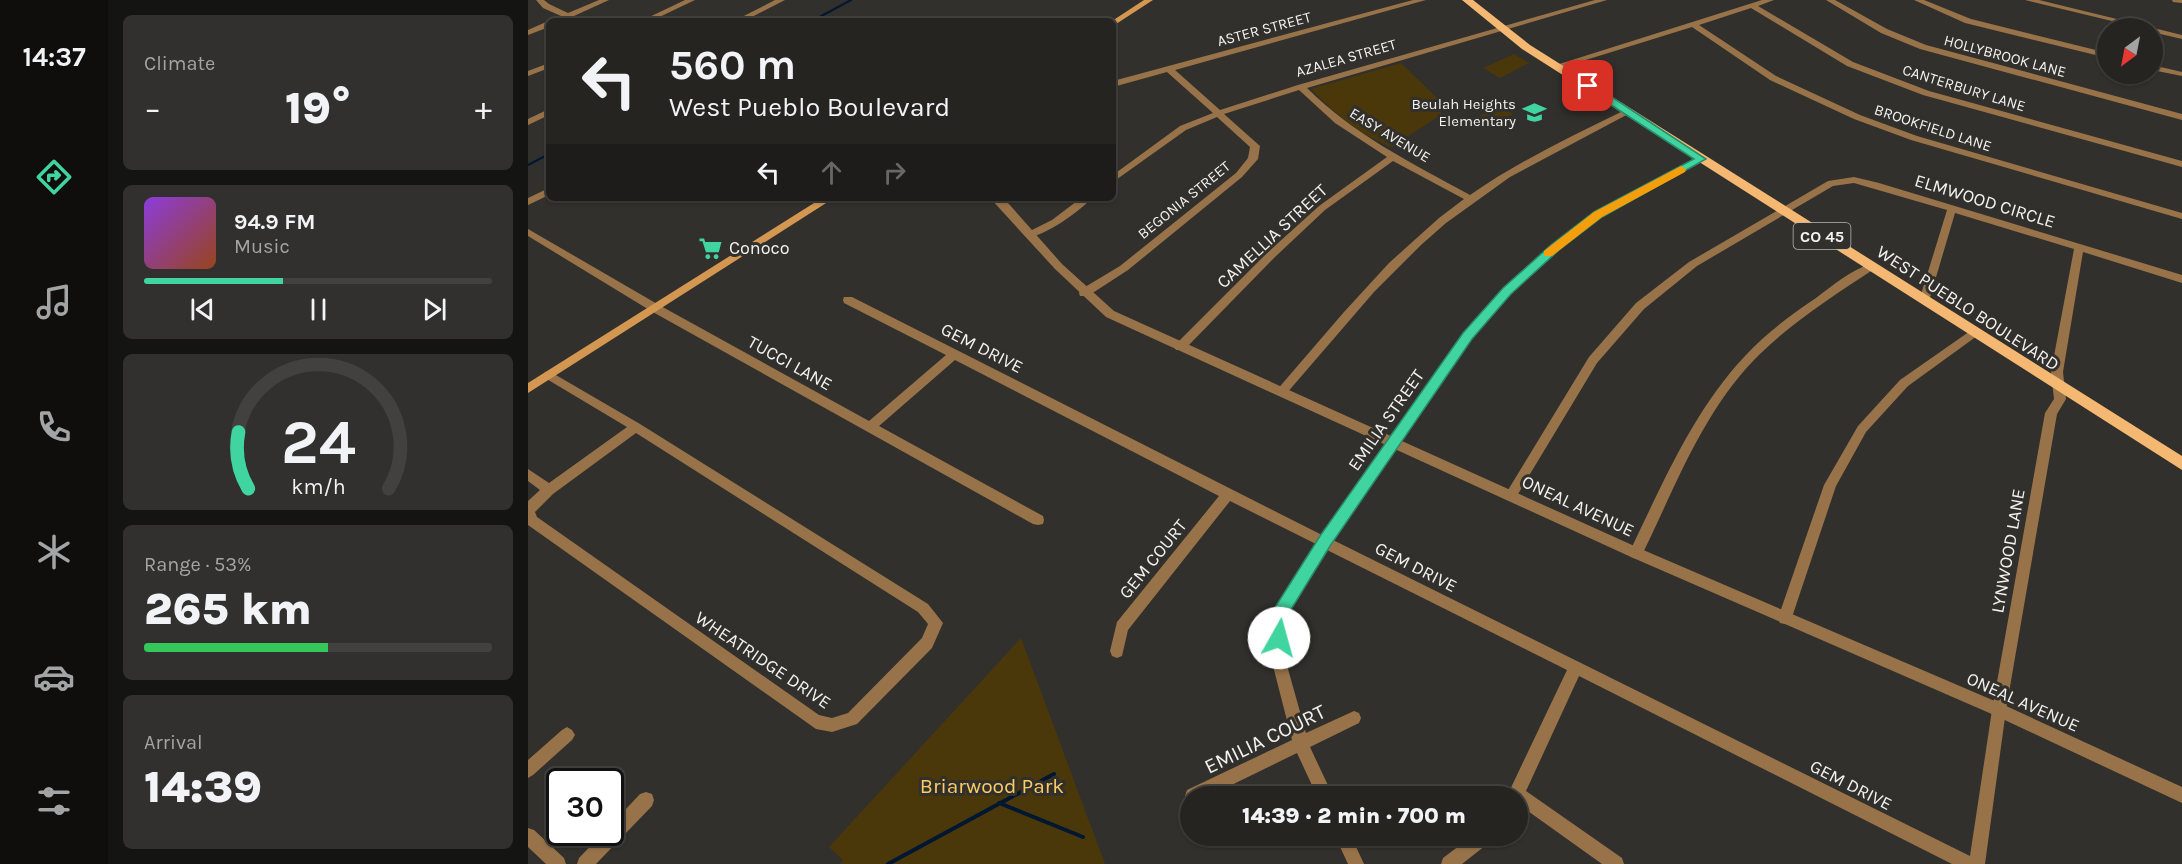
<!DOCTYPE html>
<meta charset="utf-8">
<style>
body{margin:0;font-family:Karla,sans-serif;background:#31302e;color:#f1f3f6;height:100vh;display:flex;flex-direction:column;font-size:22px;white-space:nowrap}
*{box-sizing:border-box;margin:0}
p{font-size:20px;color:#a3a4a5}
.icon{flex:none;width:33px;height:33px;fill:none;stroke:currentColor;stroke-width:2;stroke-linecap:round;stroke-linejoin:round}
.map{position:relative;flex:1;overflow:hidden}
.details{display:flex;flex-direction:column;gap:15px;padding:15px;background:#141412;width:420px}
.details>*{flex:none}
.hud{position:absolute;left:18px;top:18px;width:570px;height:183px;border-radius:9px;box-shadow:0 2px 4px #0004,0 0 0 2px #42413f;background:#252421;color:#f1f3f6;overflow:hidden}
.needle{width:39px;rotate:212deg}
.controls{position:absolute;left:1569px;top:18px;display:grid;gap:12px}
.controls a{display:grid;place-items:center;width:66px;height:66px;border-radius:50%;background:#252421;box-shadow:0 2px 4px #0004,0 0 0 2px #42413f;font-size:30px}
.speed{position:absolute;left:18px;top:768px;display:flex;gap:12px;font-size:30px;font-weight:700;text-align:center}
.speed>*{display:grid;place-content:center;width:78px;height:78px;border-radius:50%;background:#252421;box-shadow:0 2px 4px #0004,0 0 0 2px #42413f;line-height:1}
.speed .limit{border:3px solid #111;border-radius:9px;background:#fff;color:#111}
.pin{position:absolute;display:grid;place-items:center;width:51px;height:51px;color:#fff;margin:-26px;border-radius:12px;box-shadow:0 3px 9px #0006}
.me{position:absolute;width:66px;margin:-33px;rotate:7deg;stroke-linejoin:round;filter:drop-shadow(0 0 4px #0008)}
.turn{display:flex;align-items:center;gap:21px;height:126px;padding:0 24px;font-size:27px}
.turn .icon{width:78px;height:78px;stroke-width:2.5}
.turn b{display:block;font-size:42px;line-height:51px}
.lanes{display:flex;align-items:center;height:57px;padding:0 24px;background:#0003;justify-content:center;gap:30px;direction:ltr}
.lanes .off{opacity:.35}
.big{font-size:45px;font-weight:800;line-height:1.1}
.details .tile{flex:1;display:flex;flex-direction:column;justify-content:center;gap:9px;min-width:0;padding:0 21px;border-radius:9px;background:#31302e}
.details .dial{align-items:center;gap:0}
.dial svg{height:156px;overflow:visible;fill:none;stroke:#42413f;stroke-width:7;stroke-linecap:round;text-anchor:middle}
.dial text{fill:#f1f3f6;stroke:none}
.song{display:flex;align-items:center;gap:18px}
.cover{width:72px;height:72px;border-radius:9px;background:linear-gradient(135deg,hsl(270 70% 55%),hsl(20 70% 35%))}
.played{height:6px;border-radius:3px;background:linear-gradient(90deg,#40d4a1 40%,#42413f 40%)}
.keys{display:flex;justify-content:space-around;direction:ltr}
.heat{display:flex;justify-content:space-between;align-items:center;font-size:33px;direction:ltr}
.charge{height:9px;border-radius:4px;background:linear-gradient(90deg,#34c759 53%,#42413f 0)}
.trip{position:absolute;left:652px;top:786px;width:348px;height:60px;border-radius:30px;background:#252421;box-shadow:0 2px 4px #0004,0 0 0 2px #42413f;font-weight:800;line-height:60px;text-align:center}
main{display:flex;flex:1;min-height:0}
.tab-bar{display:flex;flex-direction:column;width:108px;justify-content:space-around;align-items:center;background:#0f0e0d;color:#a3a4a5}
.tab-bar .icon{width:42px;height:42px}
.tab-bar .active{color:#40d4a1}
.tab-bar b{font-size:27px;color:#f1f3f6}
.map>svg:first-child{display:block}
.green{fill:#4b380a}
.lines{fill:none;stroke-linecap:round;stroke-linejoin:round}
.stream-far1{stroke:#001732;stroke-width:2}
.stream{stroke:#001732;stroke-width:4}
.minor{fill:#987349;fill-rule:evenodd}
.tertiary{fill:#987349;fill-rule:evenodd}
.secondary{fill:#d39751;fill-rule:evenodd}
.primary{fill:#f5b872;fill-rule:evenodd}
.route{fill:#40d4a1;stroke:#2a8a69;stroke-width:1.5}
.slow{fill:#f59e0b}
.labels{text-anchor:middle;stroke-width:6;stroke-linejoin:round;paint-order:stroke}
.far-street-label{font-size:15px;fill:#f3f2ef;stroke:#31302c}
.far-poi-label{font-size:15px;fill:#f3f2ef;stroke:#31302c;text-anchor:end}
.shield{fill:#31302c;stroke:#b9b8b4;stroke-width:1.5}
.shield-label{font-size:16px;font-weight:bold;fill:#f3f2ef}
.street-label{font-size:18px;fill:#f3f2ef;stroke:#31302c}
.poi-label{font-size:18px;fill:#f3f2ef;stroke:#31302c;text-anchor:start}
.near-street-label{font-size:21px;fill:#f3f2ef;stroke:#31302c}
.near-park-label{font-size:21px;fill:#fbcc61;stroke:#31302c}
</style>
<main>
<nav class="tab-bar">
<b>14:37</b>
<svg class="icon active" aria-label="directions" viewBox="0 0 24 24"><path d="M12 3l9 9-9 9-9-9zM9 14v-3h6M13 9l2 2-2 2"/></svg>
<svg class="icon" aria-label="music" viewBox="0 0 24 24"><path d="M9 18V5l10-2v13"/><circle cx="6" cy="18" r="3"/><circle cx="16" cy="16" r="3"/></svg>
<svg class="icon" aria-label="phone" viewBox="0 0 24 24"><path d="M5 4h4l2 5-3 2q2 4 5 5l2-3 5 2v4C11 20 4 13 5 4z"/></svg>
<svg class="icon" aria-label="climate" viewBox="0 0 24 24"><path d="M12 3v18M4 7l16 10M4 17L20 7"/></svg>
<svg class="icon" aria-label="car" viewBox="0 0 24 24"><path d="M5 17H2v-5l4-1 3-4h7l3 4 3 1v5h-3M9 17h6M6 11h13"/><circle cx="7" cy="17" r="2"/><circle cx="17" cy="17" r="2"/></svg>
<svg class="icon" aria-label="filters" viewBox="0 0 24 24"><path d="M4 7h16M4 17h16"/><circle cx="9" cy="7" r="2"/><circle cx="15" cy="17" r="2"/></svg>
</nav>
<section class="details">
<div class="tile"><p>Climate</p>
<div class="heat"><a>−</a><b class="big">19°</b><a>+</a></div>
</div>
<div class="tile">
<div class="song"><i class="cover"></i><div><b>94.9 FM</b><p>Music</p></div></div>
<div class="played"></div>
<div class="keys"><svg class="icon" aria-label="previous" viewBox="0 0 24 24"><path d="M18 5L8 12l10 7zM5 5v14"/></svg><svg class="icon" aria-label="pause" viewBox="0 0 24 24"><path d="M8 5v14M16 5v14"/></svg><svg class="icon" aria-label="next" viewBox="0 0 24 24"><path d="M6 5l10 7-10 7zM19 5v14"/></svg></div>
</div>
<div class="tile dial"><svg viewBox="0 0 100 80">
<path d="M14 69A42 42 0 1 1 86 69"/>
<path d="M14 69A42 42 0 0 1 9 40" stroke="#40d4a1"/>
<text x="50" y="56" font-size="32" font-weight="700">24</text>
<text x="50" y="72" font-size="11">km/h</text>
</svg></div>
<div class="tile"><p>Range · 53%</p><b class="big">265 km</b><div class="charge"></div></div>
<div class="tile"><p>Arrival</p><b class="big">14:39</b></div>
</section>
<div class="map">
<svg width="1654" height="864" viewBox="0 0 1654 864">
<rect width="100%" height="100%" fill="#31302c"/>
<path class="green" d="M986,54L1001,63L972,78L955,68Z
M873,63L913,102V115L863,147C832,135 806,113 783,89Z
M972,106L985,114L960,129L945,119Z
M493,638L577,864H312L315,860L301,847Z"/>
<g class="lines">
<path class="stream-far1" d="M284,21L323,0
M0,165L21,154"/>
<path class="stream" d="M471,803L555,837
M360,864L526,774"/>
<path class="minor" d="M8,0H16L21,4L40,13L71,0H81L46,16V20L25,21L33,16L15,8Z
M247,0H257L216,21H206Z
M885,0H898L647,70L692,110L770,85L1067,0H1079L779,88C826,135 884,163 942,195C991,161 1044,136 1097,110L1104,112L982,177L918,223L893,245L846,292L758,394L754,395L748,391L816,312L861,263L911,218L936,199L865,161L797,210L747,257L656,350H648L646,347L648,344L739,253L791,206L859,157L807,123L771,90L696,114L732,146L730,159L714,177L600,270L560,296H552L551,293L552,290L592,266L708,173L720,158L722,147L689,117L658,130L585,182V175L652,126L685,113L639,72L585,87V81Z
M1234,0H1246L1230,6L1325,62L1401,91L1654,161V167L1395,95L1319,66L1223,8L1171,25L1248,76L1332,115L1389,136L1654,213V219L1383,140L1326,119L1242,80L1164,27L1032,68L1025,66Z
M1298,0H1307L1359,29L1398,45L1654,114V120L1392,49L1353,33Z
M1386,0H1396L1443,19L1580,53V58L1437,23Z
M1497,0H1511L1654,35V39L1624,32V28H1613Z
M1644,0H1654V3L1645,2Z
M18,22H21V27L0,35V30Z
M1624,65L1654,72V76L1624,70Z
M21,109V115L0,125V119Z
M1173,156L1176,157V161L1073,216L1031,249L983,294L943,339L805,540L1442,856L1464,710L1517,413L1526,399L1523,372L1546,249L1427,213L1401,301L1396,305L1391,301L1419,210L1326,183L1305,186L1169,266L1116,309L1069,363L987,499L983,500L979,499L977,495L1061,357L1108,303L1161,262L1300,181L1326,177L1351,183L1654,275V283L1555,252L1535,372L1538,399L1529,414L1478,710L1457,864H1424L1051,676L998,791L1094,858L1096,864H1074L990,804V796H979L1039,670L799,550L759,616L758,662L778,733L826,711L831,713L833,718L831,723L782,747L805,796H789L769,753L681,796H663V803L659,802L657,796L659,790L764,740L744,662L745,615L788,544L702,501L600,630L594,656L589,658L584,656L582,651L589,622L691,496L427,360L351,426L515,516L516,520L515,524L510,525L505,524L123,311L0,236V229L131,305L341,421L418,355L316,303L315,300L316,297H324L794,535L935,333L975,288L1023,245L1067,212Z
M21,188V195L0,205V198Z
M553,198H564C553,210 514,239 498,237V233L524,220Z
M1342,264L1346,265L1347,267L1346,269C1304,297 1261,324 1226,360C1173,415 1146,490 1113,557L1108,559L1103,557L1101,553C1134,485 1165,411 1217,356C1238,333 1263,315 1288,298C1304,286 1323,270 1342,264Z
M1445,329L1449,330L1450,333L1449,336L1380,386L1338,432L1308,486L1262,623L1257,624L1252,623L1250,618L1296,485L1330,426L1372,380Z
M21,371L112,424L400,604L415,623L404,648L329,724L304,732L288,729L0,525V501L12,490L0,481V469L21,483L99,427L17,378L15,375L17,372ZM108,433L390,612L400,624L394,638L320,713L304,718L291,715L9,517L7,512L25,494Z
M39,727L44,730L47,735L44,740L5,775L0,778V760L34,730Z
M118,792L124,794L126,800L124,806L68,864H49L51,858L76,832H82V826L112,794Z
M0,828L6,830L36,858L38,864H18L0,847Z
M807,836H823L836,864H820Z
M944,836H964L962,842L934,864H913L915,858Z"/>
<path class="tertiary" d="M157,0H167L123,21H113Z
M21,63V68L0,76V71Z
M462,198H473L481,204L534,264L586,311L1113,549L1476,705L1654,787V803L1466,715L1103,557L578,317L527,269Z"/>
<path class="secondary" d="M616,0H625L585,26L584,21Z
M294,198H306L0,393V383Z"/>
<path class="primary" d="M934,0H945L1002,45L1654,456V470L994,49Z"/>
</g>
<path class="route" d="M1057,84H1064L1178,159L1074,217L1031,250L983,294L944,339L802,546L759,616V638L757,644L751,646L746,644C741,635 742,619 746,609L792,536L935,333L975,288L1023,245L1066,212L1166,159L1057,88Z"/>
<path class="slow" d="M1153,166L1158,169L1157,172L1074,217L1024,256H1016V251L1066,212Z"/>
<defs>
<symbol id="school-bare" viewBox="-9 -9 18 18"><path d="M0-5L7-2L0 1L-7-2ZM-4 1L0 2.5L4 1V4Q0 6-4 4Z" fill="#40d4a1" stroke="#31302c" stroke-width="2.5" paint-order="stroke"/></symbol>
<symbol id="supermarket-bare" viewBox="-9 -9 18 18"><path d="M-6-5.5h2.5l.6 2H6L4.5 2H-2.5L-4.4-4H-6ZM-1.5 3.2a1.3 1.3 0 1 0 .1 0ZM3 3.2a1.3 1.3 0 1 0 .1 0Z" fill="#40d4a1" stroke="#31302c" stroke-width="2.5" paint-order="stroke"/></symbol>
</defs>
<g fill-rule="evenodd">
<use href="#school-bare" x="990" y="96" width="33" height="33"/>
<use href="#supermarket-bare" x="166" y="232" width="33" height="33"/>
</g>
<g class="labels">
<g class="far-street-label">
<text transform="translate(736 29) rotate(-15)" y="5">ASTER STREET</text>
<text transform="translate(1477 56) rotate(15)" y="5">HOLLYBROOK LANE</text>
<text transform="translate(818 58) rotate(-16)" y="5">AZALEA STREET</text>
<text transform="translate(1436 88) rotate(17)" y="5">CANTERBURY LANE</text>
<text transform="translate(1405 128) rotate(18)" y="5">BROOKFIELD LANE</text>
<text transform="translate(862 135) rotate(31)" y="5">EASY AVENUE</text>
<text transform="translate(656 200) rotate(-39)" y="5">BEGONIA STREET</text>
</g>
<g class="far-poi-label">
<text x="988" y="109">Beulah Heights<tspan x="988" dy="17">Elementary</tspan></text>
</g>
<rect class="shield" x="1265.5" y="223" width="57" height="26" rx="4.5"/>
<g class="shield-label">
<text x="1294" y="242">CO 45</text>
</g>
<g class="street-label">
<text transform="translate(1457 201) rotate(17)" y="6">ELMWOOD CIRCLE</text>
<text transform="translate(744 236) rotate(-43)" y="6">CAMELLIA STREET</text>
<text transform="translate(1440 308) rotate(33)" y="6">WEST PUEBLO BOULEVARD</text>
<text transform="translate(454 348) rotate(27)" y="6">GEM DRIVE</text>
<text transform="translate(262 363) rotate(29)" y="6">TUCCI LANE</text>
<text transform="translate(858 420) rotate(-55)" y="6">EMILIA STREET</text>
<text transform="translate(1050 506) rotate(25)" y="6">ONEAL AVENUE</text>
<text transform="translate(1480 551) rotate(-80)" y="6">LYNWOOD LANE</text>
<text transform="translate(625 559) rotate(-51)" y="6">GEM COURT</text>
<text transform="translate(888 567) rotate(27)" y="6">GEM DRIVE</text>
<text transform="translate(235 660) rotate(34)" y="6">WHEATRIDGE DRIVE</text>
<text transform="translate(1495 702) rotate(24)" y="6">ONEAL AVENUE</text>
<text transform="translate(1323 785) rotate(27)" y="6">GEM DRIVE</text>
</g>
<g class="poi-label">
<text x="201" y="254">Conoco</text>
</g>
<g class="near-street-label">
<text transform="translate(737 739) rotate(-26)" y="7">EMILIA COURT</text>
</g>
<g class="near-park-label">
<text x="464" y="793">Briarwood Park</text>
</g>
</g>
</svg>
<div class="controls">
<a><svg class="needle" viewBox="-14 -14 28 28"><path d="M0-13l5 13h-10z" fill="#e53935"/><path d="M0 13l5-13h-10z" fill="#a3a4a5"/></svg></a>
</div>
<div class="speed"><div class="limit">30</div></div>
<div class="pin" style="left:1060px;top:86px;background:#d93025"><svg class="icon" aria-label="arrive" viewBox="0 0 24 24"><path d="M6 21V4h12l-3 4 3 4H6"/></svg></div>
<svg class="me" style="left:751px;top:638px" viewBox="-20 -20 40 40"><circle r="19" fill="#fff"/><path d="M0-13L10 11 0 6-10 11z" fill="#40d4a1"/></svg>
<div class="trip">14:39 · 2 min · 700 m</div>
<div class="hud">
<div class="turn"><svg class="icon" aria-label="left" viewBox="0 0 24 24"><path d="M17 20v-9H6M10 6l-5 5 5 5"/></svg><div><b>560 m</b>West Pueblo Boulevard</div></div>
<div class="lanes"><svg class="icon" aria-label="left" viewBox="0 0 24 24"><path d="M17 20v-9H6M10 6l-5 5 5 5"/></svg><svg class="icon off" aria-label="ahead" viewBox="0 0 24 24"><path d="M12 20V5M6 11l6-6 6 6"/></svg><svg class="icon off" aria-label="right" viewBox="0 0 24 24"><path d="M7 20v-9h11M14 6l5 5-5 5"/></svg></div>
</div>
</div>
</main>
